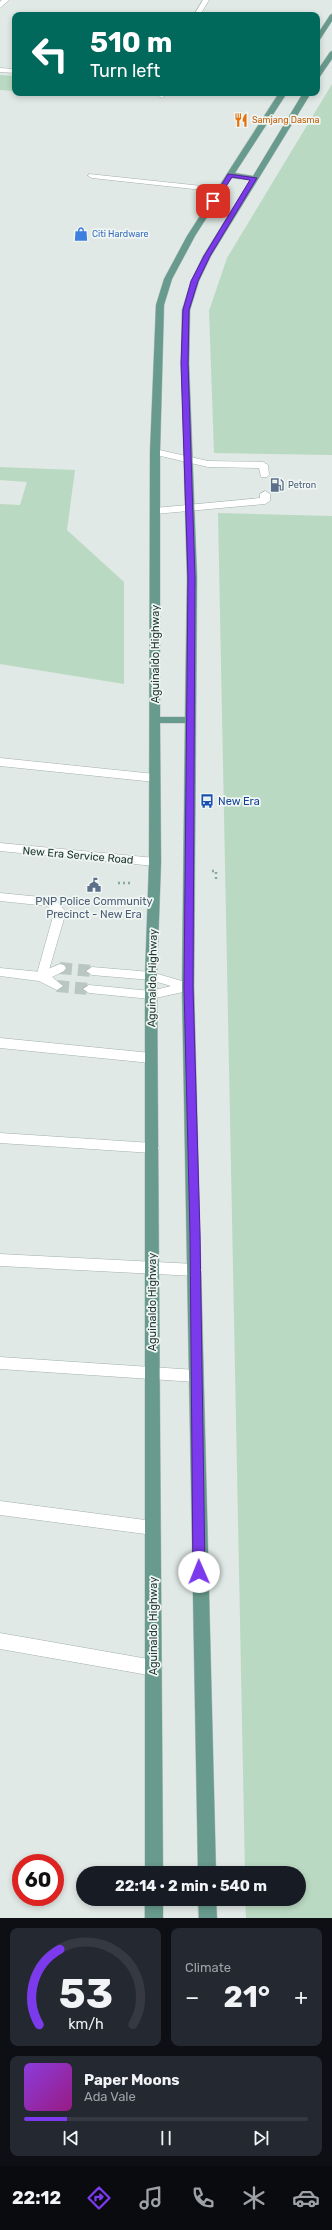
<!DOCTYPE html>
<meta charset="utf-8">
<style>
body{margin:0;font-family:Rubik,sans-serif;background:#242831;color:#f1f3f6;height:100vh;display:flex;flex-direction:column;font-size:15px;white-space:nowrap}
*{box-sizing:border-box;margin:0}
p{font-size:13px;color:#9ea1a6}
.icon{flex:none;width:22px;height:22px;fill:none;stroke:currentColor;stroke-width:2;stroke-linecap:round;stroke-linejoin:round}
.map{position:relative;height:1918px;overflow:hidden}
.drawer{display:flex;flex-direction:column;gap:10px;padding:10px;background:#0d0f14;flex:1}
.drawer>*{flex:none}
.guide{position:absolute;left:12px;top:12px;width:308px;height:84px;border-radius:8px;box-shadow:0 2px 6px #0003;background:#00695c;color:#fff;overflow:hidden}
.speed{position:absolute;left:12px;top:1854px;display:flex;gap:8px;font-size:20px;font-weight:700;text-align:center}
.speed>*{display:grid;place-content:center;width:52px;height:52px;border-radius:50%;background:#171b24;box-shadow:0 2px 6px #0003;line-height:1}
.speed .limit{border:6px solid #d22;background:#fff;color:#111}
.pin{position:absolute;display:grid;place-items:center;width:34px;height:34px;color:#fff;margin:-17px;border-radius:8px;box-shadow:0 2px 6px #0006}
.me{position:absolute;width:44px;margin:-22px;rotate:359deg;stroke-linejoin:round;filter:drop-shadow(0 0 3px #0008)}
.turn{display:flex;align-items:center;gap:14px;height:84px;padding:0 12px;font-size:18px}
.turn .icon{width:52px;height:52px;stroke-width:2.5}
.turn b{display:block;font-size:28px;line-height:34px}
.big{font-size:30px;font-weight:700;line-height:1.1}
.drawer .widget{flex:1;display:flex;flex-direction:column;justify-content:center;gap:6px;min-width:0;padding:0 14px;border-radius:8px;background:#242831}
.drawer .dial{align-items:center;gap:0}
.dial svg{height:104px;overflow:visible;fill:none;stroke:#363941;stroke-width:7;stroke-linecap:round;text-anchor:middle}
.dial text{fill:#f1f3f6;stroke:none}
.song{display:flex;align-items:center;gap:12px}
.cover{width:48px;height:48px;border-radius:6px;background:linear-gradient(135deg,hsl(270 70% 55%),hsl(310 70% 35%))}
.played{height:4px;border-radius:2px;background:linear-gradient(90deg,#7c3aed 15%,#363941 15%)}
.keys{display:flex;justify-content:space-around;direction:ltr}
.heat{display:flex;justify-content:space-between;align-items:center;font-size:22px;direction:ltr}
.drawer .tiles{flex:1;display:grid;gap:10px;grid-template-columns:1fr 1fr}
.widget:last-child{grid-column:span 2}
.trip{position:absolute;left:76px;top:1866px;width:230px;height:40px;border-radius:20px;background:#171b24;box-shadow:0 2px 6px #0003;font-weight:700;line-height:40px;text-align:center}
.menu{display:flex;height:64px;justify-content:space-around;align-items:center;background:#090b0e;color:#9ea1a6}
.menu .icon{width:28px;height:28px}
.menu .selected{color:#7c3aed}
.menu b{font-size:18px;color:#f1f3f6}
.map>svg:first-child{display:block}
.green{fill:#bad9c2}
.lines{fill:none;stroke-linecap:round;stroke-linejoin:round}
.secondary-tunnel{stroke:#bac6c1;stroke-width:12;stroke-dasharray:12 6;stroke-linecap:butt}
.lane-casing{stroke:#a3b0ac;stroke-width:1}
.street-casing{stroke:#a3b0ac;stroke-width:1}
.secondary-casing{stroke:#a0b4ac;stroke-width:1}
.primary-casing{stroke:#bdc3c2;stroke-width:1}
.path{stroke:#83aa9d;stroke-width:2.5;stroke-dasharray:2 3;stroke-linecap:butt}
.lane{fill:#fff;fill-rule:evenodd}
.street{fill:#fff;fill-rule:evenodd}
.secondary{fill:#fff;fill-rule:evenodd}
.primary{fill:#689b8d;fill-rule:evenodd}
.route{fill:#7c3aed;stroke:#51269a}
.labels{text-anchor:middle;stroke-width:3.5;stroke-linejoin:round;paint-order:stroke}
.far-food-label{font-size:9px;fill:#c56008;stroke:#f0f6f3;text-anchor:start}
.far-shop-label{font-size:9px;fill:#366cbe;stroke:#f0f6f3;text-anchor:start}
.far-service-label{font-size:9px;fill:#4e5e75;stroke:#f0f6f3;text-anchor:start}
.street-label{font-size:11px;fill:#223832;stroke:#f0f6f3}
.transit-label{font-size:11px;fill:#164399;stroke:#f0f6f3;text-anchor:start}
.service-label{font-size:11px;fill:#4e5e75;stroke:#f0f6f3}
</style>
<div class="map">
<svg width="332" height="1918" viewBox="0 0 332 1918">
<rect width="100%" height="100%" fill="#e0e9e5"/>
<path class="green" d="M0,75L15,76V91L0,90Z
M332,84V455L214,453L209,311L227,258Z
M0,467L75,470L67,530L124,582V684L0,664V504L20,505L27,482L0,480Z
M218,513L332,516V1918H246L245,1899H299V1873H245Z"/>
<g class="lines">
<path class="secondary-tunnel" d="M60,968L92,971
M57,986L89,989"/>
<defs>
<path id="lane" d="M160,93H168L162,98L158,96Z
M89,174L221,188L225,190L221,192L92,178L88,176Z
M155,449L208,461L263,462L268,465L269,475L267,477H261L259,468L208,467L152,454V450Z
M265,491L270,494V501L265,504L155,514L150,511L155,508L260,498V494Z
M0,843L155,858L161,862L155,866L0,851Z
M0,893L51,898L55,899L66,912L46,980L42,981L36,977L54,913L48,906L0,901Z
M0,1038L151,1053L155,1055L157,1058L155,1061L151,1063L0,1048Z
M0,1133L152,1143L157,1144L159,1148L157,1152L152,1153L0,1143Z
M0,1254L195,1264L200,1266L202,1270L200,1274L195,1276L0,1266Z
M0,1357L196,1370L201,1372L203,1376L201,1380L196,1382L0,1369Z"/>
<path id="street" d="M2,0H9L0,8V2Z
M203,0H209L200,15H194Z
M0,68L15,69V73L0,72Z
M0,758L155,774L160,778L155,782L0,766Z
M151,972L192,984L194,987L192,990L151,999L147,998L145,995L147,992L171,986L147,979L145,976L147,973Z
M0,1501L153,1521L158,1523L161,1528L158,1533L153,1535L0,1515Z
M0,1633L154,1660L160,1663L162,1668L160,1673L154,1676L0,1649Z"/>
<path id="secondary" d="M60,964L64,965L66,968L64,971L52,977L63,986L57,990L39,981L0,976V968L41,972Z
M92,967L151,972L157,976L151,980L92,975L86,971Z
M89,985L151,991L157,995L151,999L89,993L83,989Z"/>
<path id="primary" d="M332,14V21L319,41L317,42V35L330,15Z
M332,51V59L319,78L317,79V71L330,52Z
M279,93H287L235,173L253,176L303,93H311L211,256L199,281L190,310L189,363L197,578L194,987L216,1873H198L182,987L185,723H160L161,862L157,976L163,1873H145V976L149,862L150,452L156,305L164,279L187,236ZM232,178L250,180L203,256L191,281L182,310L181,363L187,578L185,717H160V452L164,305L172,279L195,236Z
M145,1899H163V1918H145Z
M198,1899H216L217,1918H199Z"/>
</defs>
<use href="#lane" class="lane-casing"/>
<use href="#street" class="street-casing"/>
<use href="#secondary" class="secondary-casing"/>
<use href="#primary" class="primary-casing"/>
<path class="path" d="M212,871H216V879
M118,883H130
M82,914H89"/>
<use href="#lane" class="lane"/>
<use href="#street" class="street"/>
<use href="#secondary" class="secondary"/>
<use href="#primary" class="primary"/>
</g>
<path class="route" d="M228,174L257,178L210,256L198,281L189,310L188,363L195,578L193,987L200,1234L205,1572L203,1576L199,1578L195,1576L193,1572L190,1234L184,987L188,578L181,363L183,310L191,281L204,256L250,180L232,177L215,203H211Z"/>
<defs>
<symbol id="restaurant-bare" viewBox="-9 -9 18 18"><path d="M-5-6h1v4h1v-4h1v4h1v-4h1v5L-1.5 .5V6h-2V.5L-5-1ZM5-6V6H3V1.5H1.5Q1.5-4 5-6Z" fill="#e8710a" stroke="#f0f6f3" stroke-width="2.5" paint-order="stroke"/></symbol>
<symbol id="shop-bare" viewBox="-9 -9 18 18"><path d="M-5-2.5h2.3a2.7 3.5 0 0 1 5.4 0H5L5.5 6h-11ZM-1.5-2.5h3a1.5 2.3 0 0 0-3 0Z" fill="#3f7fe0" stroke="#f0f6f3" stroke-width="2.5" paint-order="stroke"/></symbol>
<symbol id="fuel-bare" viewBox="-9 -9 18 18"><path d="M-5.5-6h7V0h2V4h1.3V-2.5L3-4.5l.8-.8L6-3V5H2.5V1h-1V6h-7ZM-4.2-4.7v3.2H.2V-4.7Z" fill="#5c6f8a" stroke="#f0f6f3" stroke-width="2.5" paint-order="stroke"/></symbol>
<symbol id="bus-bare" viewBox="-9 -9 18 18"><path d="M-5-6H5V4H4V6H2V4H-2V6H-4V4H-5ZM-3.5-4V0h7V-4ZM-3.5 1.2v1.5H-2V1.2ZM2 1.2v1.5H3.5V1.2Z" fill="#1a4fb4" stroke="#f0f6f3" stroke-width="2.5" paint-order="stroke"/></symbol>
<symbol id="civic-bare" viewBox="-9 -9 18 18"><path d="M-.6-6.5H3V-4.5H.6V-3L4-1V1h2V6H-6V1h2V-1L-.6-3ZM-1.2 2.5V6h2.4V2.5Z" fill="#5c6f8a" stroke="#f0f6f3" stroke-width="2.5" paint-order="stroke"/></symbol>
</defs>
<g fill-rule="evenodd">
<use href="#restaurant-bare" x="231" y="110" width="20" height="20"/>
<use href="#shop-bare" x="71" y="224" width="20" height="20"/>
<use href="#fuel-bare" x="267" y="475" width="20" height="20"/>
<use href="#bus-bare" x="197" y="791" width="20" height="20"/>
<use href="#civic-bare" x="84" y="875" width="20" height="20"/>
</g>
<g class="labels">
<g class="far-food-label">
<text x="252" y="123">Samjang Dasma</text>
</g>
<g class="far-shop-label">
<text x="92" y="237">Citi Hardware</text>
</g>
<g class="far-service-label">
<text x="288" y="488">Petron</text>
</g>
<g class="street-label">
<text transform="translate(155 654) rotate(-90)" y="4">Aguinaldo Highway</text>
<text transform="translate(78 855) rotate(5)" y="4">New Era Service Road</text>
<text transform="translate(152 978) rotate(-89)" y="4">Aguinaldo Highway</text>
<text transform="translate(152 1302) rotate(-90)" y="4">Aguinaldo Highway</text>
<text transform="translate(153 1626) rotate(-90)" y="4">Aguinaldo Highway</text>
</g>
<g class="transit-label">
<text x="218" y="805">New Era</text>
</g>
<g class="service-label">
<text x="94" y="905">PNP Police Community<tspan x="94" dy="13">Precinct - New Era</tspan></text>
</g>
</g>
</svg>
<div class="speed"><div class="limit">60</div></div>
<div class="pin" style="left:213px;top:201px;background:#d93025"><svg class="icon" aria-label="arrive" viewBox="0 0 24 24"><path d="M6 21V4h12l-3 4 3 4H6"/></svg></div>
<svg class="me" style="left:199px;top:1572px" viewBox="-20 -20 40 40"><circle r="19" fill="#fff"/><path d="M0-13L10 11 0 6-10 11z" fill="#7c3aed"/></svg>
<div class="trip">22:14 · 2 min · 540 m</div>
<div class="guide">
<div class="turn"><svg class="icon" aria-label="left" viewBox="0 0 24 24"><path d="M17 20v-9H6M10 6l-5 5 5 5"/></svg><div><b>510 m</b>Turn left</div></div>
</div>
</div>
<section class="drawer">
<div class="tiles">
<div class="widget dial"><svg viewBox="0 0 100 80">
<path d="M14 69A42 42 0 1 1 86 69"/>
<path d="M14 69A42 42 0 0 1 30 11" stroke="#7c3aed"/>
<text x="50" y="56" font-size="32" font-weight="700">53</text>
<text x="50" y="72" font-size="11">km/h</text>
</svg></div>
<div class="widget"><p>Climate</p>
<div class="heat"><a>−</a><b class="big">21°</b><a>+</a></div>
</div>
<div class="widget">
<div class="song"><i class="cover"></i><div><b>Paper Moons</b><p>Ada Vale</p></div></div>
<div class="played"></div>
<div class="keys"><svg class="icon" aria-label="previous" viewBox="0 0 24 24"><path d="M18 5L8 12l10 7zM5 5v14"/></svg><svg class="icon" aria-label="pause" viewBox="0 0 24 24"><path d="M8 5v14M16 5v14"/></svg><svg class="icon" aria-label="next" viewBox="0 0 24 24"><path d="M6 5l10 7-10 7zM19 5v14"/></svg></div>
</div>
</div>
</section>
<nav class="menu">
<b>22:12</b>
<svg class="icon selected" aria-label="directions" viewBox="0 0 24 24"><path d="M12 3l9 9-9 9-9-9zM9 14v-3h6M13 9l2 2-2 2"/></svg>
<svg class="icon" aria-label="music" viewBox="0 0 24 24"><path d="M9 18V5l10-2v13"/><circle cx="6" cy="18" r="3"/><circle cx="16" cy="16" r="3"/></svg>
<svg class="icon" aria-label="phone" viewBox="0 0 24 24"><path d="M5 4h4l2 5-3 2q2 4 5 5l2-3 5 2v4C11 20 4 13 5 4z"/></svg>
<svg class="icon" aria-label="climate" viewBox="0 0 24 24"><path d="M12 3v18M4 7l16 10M4 17L20 7"/></svg>
<svg class="icon" aria-label="car" viewBox="0 0 24 24"><path d="M5 17H2v-5l4-1 3-4h7l3 4 3 1v5h-3M9 17h6M6 11h13"/><circle cx="7" cy="17" r="2"/><circle cx="17" cy="17" r="2"/></svg>
</nav>
